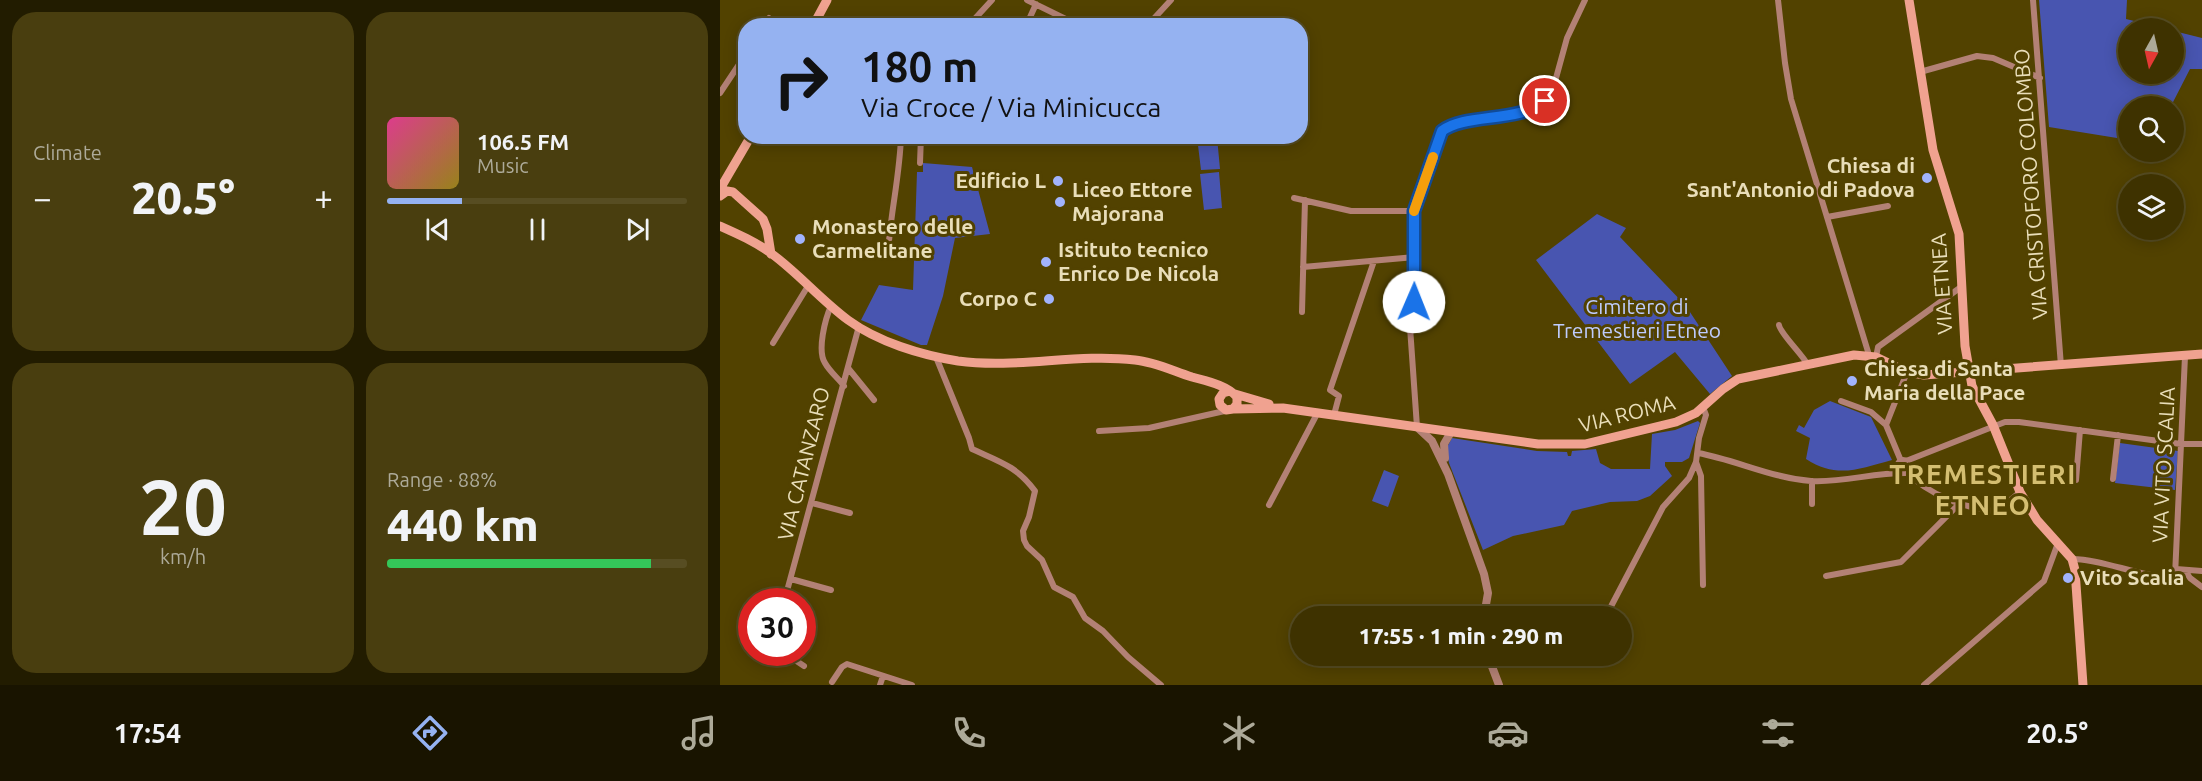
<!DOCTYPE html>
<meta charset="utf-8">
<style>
body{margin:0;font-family:Ubuntu,sans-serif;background:#493e0f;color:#f1f3f6;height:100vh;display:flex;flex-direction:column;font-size:22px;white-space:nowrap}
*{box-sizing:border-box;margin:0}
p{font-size:20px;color:#adaa99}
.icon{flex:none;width:33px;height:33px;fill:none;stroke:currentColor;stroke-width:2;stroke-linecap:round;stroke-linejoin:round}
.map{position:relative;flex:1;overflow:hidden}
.side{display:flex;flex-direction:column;gap:12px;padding:12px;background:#221c00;width:720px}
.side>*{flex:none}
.top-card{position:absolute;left:18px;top:18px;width:570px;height:126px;border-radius:24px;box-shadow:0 3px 15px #0003,0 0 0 2px #574d22;background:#95b2f1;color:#111;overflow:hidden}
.needle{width:39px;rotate:188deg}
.buttons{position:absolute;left:1398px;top:18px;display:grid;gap:12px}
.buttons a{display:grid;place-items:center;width:66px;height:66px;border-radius:50%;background:#3e3200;box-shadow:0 3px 15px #0003,0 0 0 2px #574d22;font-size:30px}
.speed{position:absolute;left:18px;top:588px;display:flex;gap:12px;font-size:30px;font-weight:700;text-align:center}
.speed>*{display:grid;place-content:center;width:78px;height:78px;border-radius:50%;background:#3e3200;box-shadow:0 3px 15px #0003,0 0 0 2px #574d22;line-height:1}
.speed .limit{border:9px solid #d22;background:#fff;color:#111}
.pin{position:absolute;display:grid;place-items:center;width:51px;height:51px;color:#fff;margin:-26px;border:3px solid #fff;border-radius:50%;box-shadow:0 2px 6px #0007}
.me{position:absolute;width:66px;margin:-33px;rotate:1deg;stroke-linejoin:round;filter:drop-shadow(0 0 4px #0008)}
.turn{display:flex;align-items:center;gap:21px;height:126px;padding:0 24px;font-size:27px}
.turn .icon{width:78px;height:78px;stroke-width:2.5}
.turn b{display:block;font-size:42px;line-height:51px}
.big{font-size:45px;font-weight:800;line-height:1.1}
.side .card{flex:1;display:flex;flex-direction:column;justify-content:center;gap:9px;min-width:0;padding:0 21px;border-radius:24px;background:#493e0f}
.side .dial{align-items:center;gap:0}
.dial b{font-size:78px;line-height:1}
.song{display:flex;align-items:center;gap:18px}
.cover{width:72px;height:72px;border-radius:9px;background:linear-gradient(135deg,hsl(330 70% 55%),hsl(50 70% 35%))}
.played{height:6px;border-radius:3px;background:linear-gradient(90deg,#95b2f1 25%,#574d22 25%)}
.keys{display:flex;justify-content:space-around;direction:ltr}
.heat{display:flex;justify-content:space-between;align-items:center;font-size:33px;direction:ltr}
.charge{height:9px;border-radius:4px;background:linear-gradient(90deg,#34c759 88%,#574d22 0)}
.side .tiles{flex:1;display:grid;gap:12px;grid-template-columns:repeat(2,1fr)}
.trip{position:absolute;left:570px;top:606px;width:342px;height:60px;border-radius:30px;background:#3e3200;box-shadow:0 3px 15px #0003,0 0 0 2px #574d22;font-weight:800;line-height:60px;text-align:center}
.tabs{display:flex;height:96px;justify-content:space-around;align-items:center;background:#191400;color:#adaa99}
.tabs .icon{width:42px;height:42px}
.tabs .on{color:#95b2f1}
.tabs b{font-size:27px;color:#f1f3f6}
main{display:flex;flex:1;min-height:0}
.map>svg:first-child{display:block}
.green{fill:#4855b0}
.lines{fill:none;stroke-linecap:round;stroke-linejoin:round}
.minor{stroke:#b38175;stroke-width:6}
.tertiary{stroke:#b38175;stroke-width:8}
.secondary{stroke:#f0a290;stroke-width:9}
.route-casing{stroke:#114b97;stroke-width:15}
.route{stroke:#1a73e8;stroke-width:10}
.slow{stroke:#f59e0b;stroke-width:10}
.poi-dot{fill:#a1b3fd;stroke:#524200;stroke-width:2}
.labels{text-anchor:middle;stroke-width:6;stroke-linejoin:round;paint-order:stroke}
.poi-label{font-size:21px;font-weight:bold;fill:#e9deb9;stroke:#524200;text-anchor:start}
.street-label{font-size:21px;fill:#e9deb9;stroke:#524200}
.park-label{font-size:21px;fill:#bfccfd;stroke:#524200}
.district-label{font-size:27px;font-weight:bold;letter-spacing:1.5px;fill:#d4be71;stroke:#524200}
</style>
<main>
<section class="side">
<div class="tiles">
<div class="card"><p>Climate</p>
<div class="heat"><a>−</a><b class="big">20.5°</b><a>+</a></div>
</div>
<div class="card">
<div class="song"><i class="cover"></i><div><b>106.5 FM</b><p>Music</p></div></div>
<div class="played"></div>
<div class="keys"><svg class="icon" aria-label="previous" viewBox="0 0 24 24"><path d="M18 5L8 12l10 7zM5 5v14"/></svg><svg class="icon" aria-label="pause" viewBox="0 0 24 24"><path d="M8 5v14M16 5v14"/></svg><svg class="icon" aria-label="next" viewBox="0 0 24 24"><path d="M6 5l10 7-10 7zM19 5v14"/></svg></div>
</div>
<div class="card dial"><b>20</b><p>km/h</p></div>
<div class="card"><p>Range · 88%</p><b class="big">440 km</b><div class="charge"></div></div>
</div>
</section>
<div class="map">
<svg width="1482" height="685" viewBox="0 0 1482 685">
<rect width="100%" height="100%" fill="#524200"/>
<path class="green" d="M1319,0H1407L1406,19L1443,28H1408V74H1454V31L1482,38V69H1470L1451,106H1408V126L1400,128L1397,138L1329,127Z
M477,137H497L500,169L481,170Z
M203,163L252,167L270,234L235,238L223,296L207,345H201L141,320L159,285L193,290L197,172H203Z
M499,172L502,208L484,210L480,174Z
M877,214L906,228L900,237L966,306L1012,376L990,394L955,352L910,384L816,260Z
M1110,401L1151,417L1172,460C1139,469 1117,479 1086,459L1090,438L1076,431L1079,425L1084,428L1094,410Z
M978,421L980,423L969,458L962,462H945V466L952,476L930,496L917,501L890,502L852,511L844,525L793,536L763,550L729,463L726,449L732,438L817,451L847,452L848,456H851L852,451L876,449L880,463L891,469H930L932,434L955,430Z
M1400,443L1458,451L1455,490L1395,483Z
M664,470L679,476L668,507L652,501Z"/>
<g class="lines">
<path class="minor" d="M307,0L360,26
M1058,0L1065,63L1071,99L1149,355
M1313,0L1341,366
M250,24L272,0
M44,26L49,18
M306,26L316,4
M427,26L451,0
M1200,72L1257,56L1273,58L1320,78
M0,93L26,54
M200,163L201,136
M574,198L631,211H694
M1107,217L1168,206
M169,241C172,206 180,172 181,136
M583,267L695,257
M111,306C105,319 97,351 105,363C110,372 118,378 124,386
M582,312L585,200
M1059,325C1060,333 1082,354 1088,365
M53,343L88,286
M216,357L249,438L252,449C278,461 297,466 315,491L309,517L303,531L304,540L307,546L322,560L334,587L353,597L365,618L383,631L408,657L441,685
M1156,357L1158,347L1241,287
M128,368L154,400
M1121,401L1151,412L1166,425
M614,415L619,396L610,390L654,261
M697,427L690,327L694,302V211L722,131L737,124L802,112L820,106L825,101L833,89L847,38L865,0
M379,431L429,428L509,410
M978,453C1016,460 1052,478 1091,481C1123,483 1155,472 1188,473
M1178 465a5 5 0 1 1 10 0a5 5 0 1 1-10 0Z
M1181,461L1166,425L1187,372
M1186,461L1285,422H1299L1461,444H1482
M976,462L981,476L983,585
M1185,471C1208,494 1244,509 1277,511L1300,492
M1393,479L1398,435
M1356,480L1360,430
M92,503L130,513
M1092,504V481
M549,505L598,412
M1352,559C1386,559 1425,580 1455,576L1465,356
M1456,569L1482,571
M1465,570L1470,578L1482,587
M1106,576L1181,562L1240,503
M71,579L111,590
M64,602L139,326
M886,616L943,507L969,478L976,462L979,438L986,415L983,407
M63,652L84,666
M112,682L122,667L127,664L192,685
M160,685L163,676
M1204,685L1324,581L1338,543"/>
<path class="tertiary" d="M697,427L712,441L728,474L764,574L768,593L764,616
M725,458L724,444L731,432
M768,656L779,685"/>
<path class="secondary" d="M1189,0L1213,150L1239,234L1245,346L1252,386L1273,425L1300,492L1317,520L1352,559L1355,570L1363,685
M93,26L107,0
M0,189L31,136
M0,196L7,191L13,192L43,219L47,229L51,254
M0,226C18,234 36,242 52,254C79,274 101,300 128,320C158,342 201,355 238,361C297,369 356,353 415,360C435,362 453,371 472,377C486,381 507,385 517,397V404L513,409L506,410L500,405L499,399L503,393L510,391
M515,394L549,404
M513,409L563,408L818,444H865L956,422L976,413L1003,389L1018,379L1134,355L1156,357L1187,372L1204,375L1482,354"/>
</g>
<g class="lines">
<defs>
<path id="route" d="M694,302V211L722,131C745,113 799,123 825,101"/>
</defs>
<use href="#route" class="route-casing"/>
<use href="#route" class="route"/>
<path class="slow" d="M694,211L713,157"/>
</g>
<g class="poi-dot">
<circle cx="1207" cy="178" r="6"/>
<circle cx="338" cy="181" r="6"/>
<circle cx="340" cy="202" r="6"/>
<circle cx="80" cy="239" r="6"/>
<circle cx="326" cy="262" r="6"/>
<circle cx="329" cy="299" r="6"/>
<circle cx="1132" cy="381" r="6"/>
<circle cx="1348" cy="578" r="6"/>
</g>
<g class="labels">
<g class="poi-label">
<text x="1195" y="173" text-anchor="end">Chiesa di<tspan x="1195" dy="24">Sant'Antonio di Padova</tspan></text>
<text x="326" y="188" text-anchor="end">Edificio L</text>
<text x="352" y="197">Liceo Ettore<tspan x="352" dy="24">Majorana</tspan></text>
<text x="92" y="234">Monastero delle<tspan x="92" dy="24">Carmelitane</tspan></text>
<text x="338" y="257">Istituto tecnico<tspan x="338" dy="24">Enrico De Nicola</tspan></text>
<text x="317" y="306" text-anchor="end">Corpo C</text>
<text x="1144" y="376">Chiesa di Santa<tspan x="1144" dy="24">Maria della Pace</tspan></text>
<text x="1360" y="585">Vito Scalia</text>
</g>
<g class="street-label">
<text transform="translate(1311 184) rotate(-94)" y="7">VIA CRISTOFORO COLOMBO</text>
<text transform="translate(1222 284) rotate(-94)" y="7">VIA ETNEA</text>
<text transform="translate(907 414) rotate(-14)" y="7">VIA ROMA</text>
<text transform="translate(84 464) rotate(-76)" y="7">VIA CATANZARO</text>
<text transform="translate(1444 465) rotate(-87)" y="7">VIA VITO SCALIA</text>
</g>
<g class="park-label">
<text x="917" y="314">Cimitero di<tspan x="917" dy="24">Tremestieri Etneo</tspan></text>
</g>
<g class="district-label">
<text x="1263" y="484">TREMESTIERI<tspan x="1263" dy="31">ETNEO</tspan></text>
</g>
</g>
</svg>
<div class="buttons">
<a><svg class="needle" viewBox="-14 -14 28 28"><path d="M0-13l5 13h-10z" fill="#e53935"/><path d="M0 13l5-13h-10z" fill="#adaa99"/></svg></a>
<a><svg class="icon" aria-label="search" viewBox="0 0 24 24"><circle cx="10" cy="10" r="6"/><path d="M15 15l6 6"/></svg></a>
<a><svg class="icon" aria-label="layers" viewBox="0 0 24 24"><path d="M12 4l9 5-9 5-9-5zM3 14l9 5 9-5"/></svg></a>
</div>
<div class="speed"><div class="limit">30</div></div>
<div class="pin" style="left:825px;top:101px;background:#d93025"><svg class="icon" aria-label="arrive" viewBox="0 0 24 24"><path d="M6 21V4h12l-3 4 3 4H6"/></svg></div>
<svg class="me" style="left:694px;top:302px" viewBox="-20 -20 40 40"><circle r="19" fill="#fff"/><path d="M0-13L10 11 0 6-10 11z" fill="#1a73e8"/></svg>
<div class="trip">17:55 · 1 min · 290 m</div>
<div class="top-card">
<div class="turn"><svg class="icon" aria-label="right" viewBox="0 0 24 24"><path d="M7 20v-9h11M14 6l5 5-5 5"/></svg><div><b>180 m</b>Via Croce / Via Minicucca</div></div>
</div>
</div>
</main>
<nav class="tabs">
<b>17:54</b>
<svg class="icon on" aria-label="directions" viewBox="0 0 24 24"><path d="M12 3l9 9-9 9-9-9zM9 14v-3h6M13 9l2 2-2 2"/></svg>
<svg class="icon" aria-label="music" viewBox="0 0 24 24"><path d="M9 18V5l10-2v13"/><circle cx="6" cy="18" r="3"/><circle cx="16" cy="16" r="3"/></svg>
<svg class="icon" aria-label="phone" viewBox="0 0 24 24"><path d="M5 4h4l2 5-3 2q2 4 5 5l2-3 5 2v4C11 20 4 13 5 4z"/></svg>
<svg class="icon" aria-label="climate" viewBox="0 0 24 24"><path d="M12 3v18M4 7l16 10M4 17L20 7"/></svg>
<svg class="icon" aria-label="car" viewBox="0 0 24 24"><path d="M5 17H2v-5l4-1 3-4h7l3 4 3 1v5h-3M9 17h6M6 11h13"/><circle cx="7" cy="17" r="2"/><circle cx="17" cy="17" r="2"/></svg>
<svg class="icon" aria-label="filters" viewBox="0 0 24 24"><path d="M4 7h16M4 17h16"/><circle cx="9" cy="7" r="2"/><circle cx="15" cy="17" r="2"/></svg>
<b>20.5°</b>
</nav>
